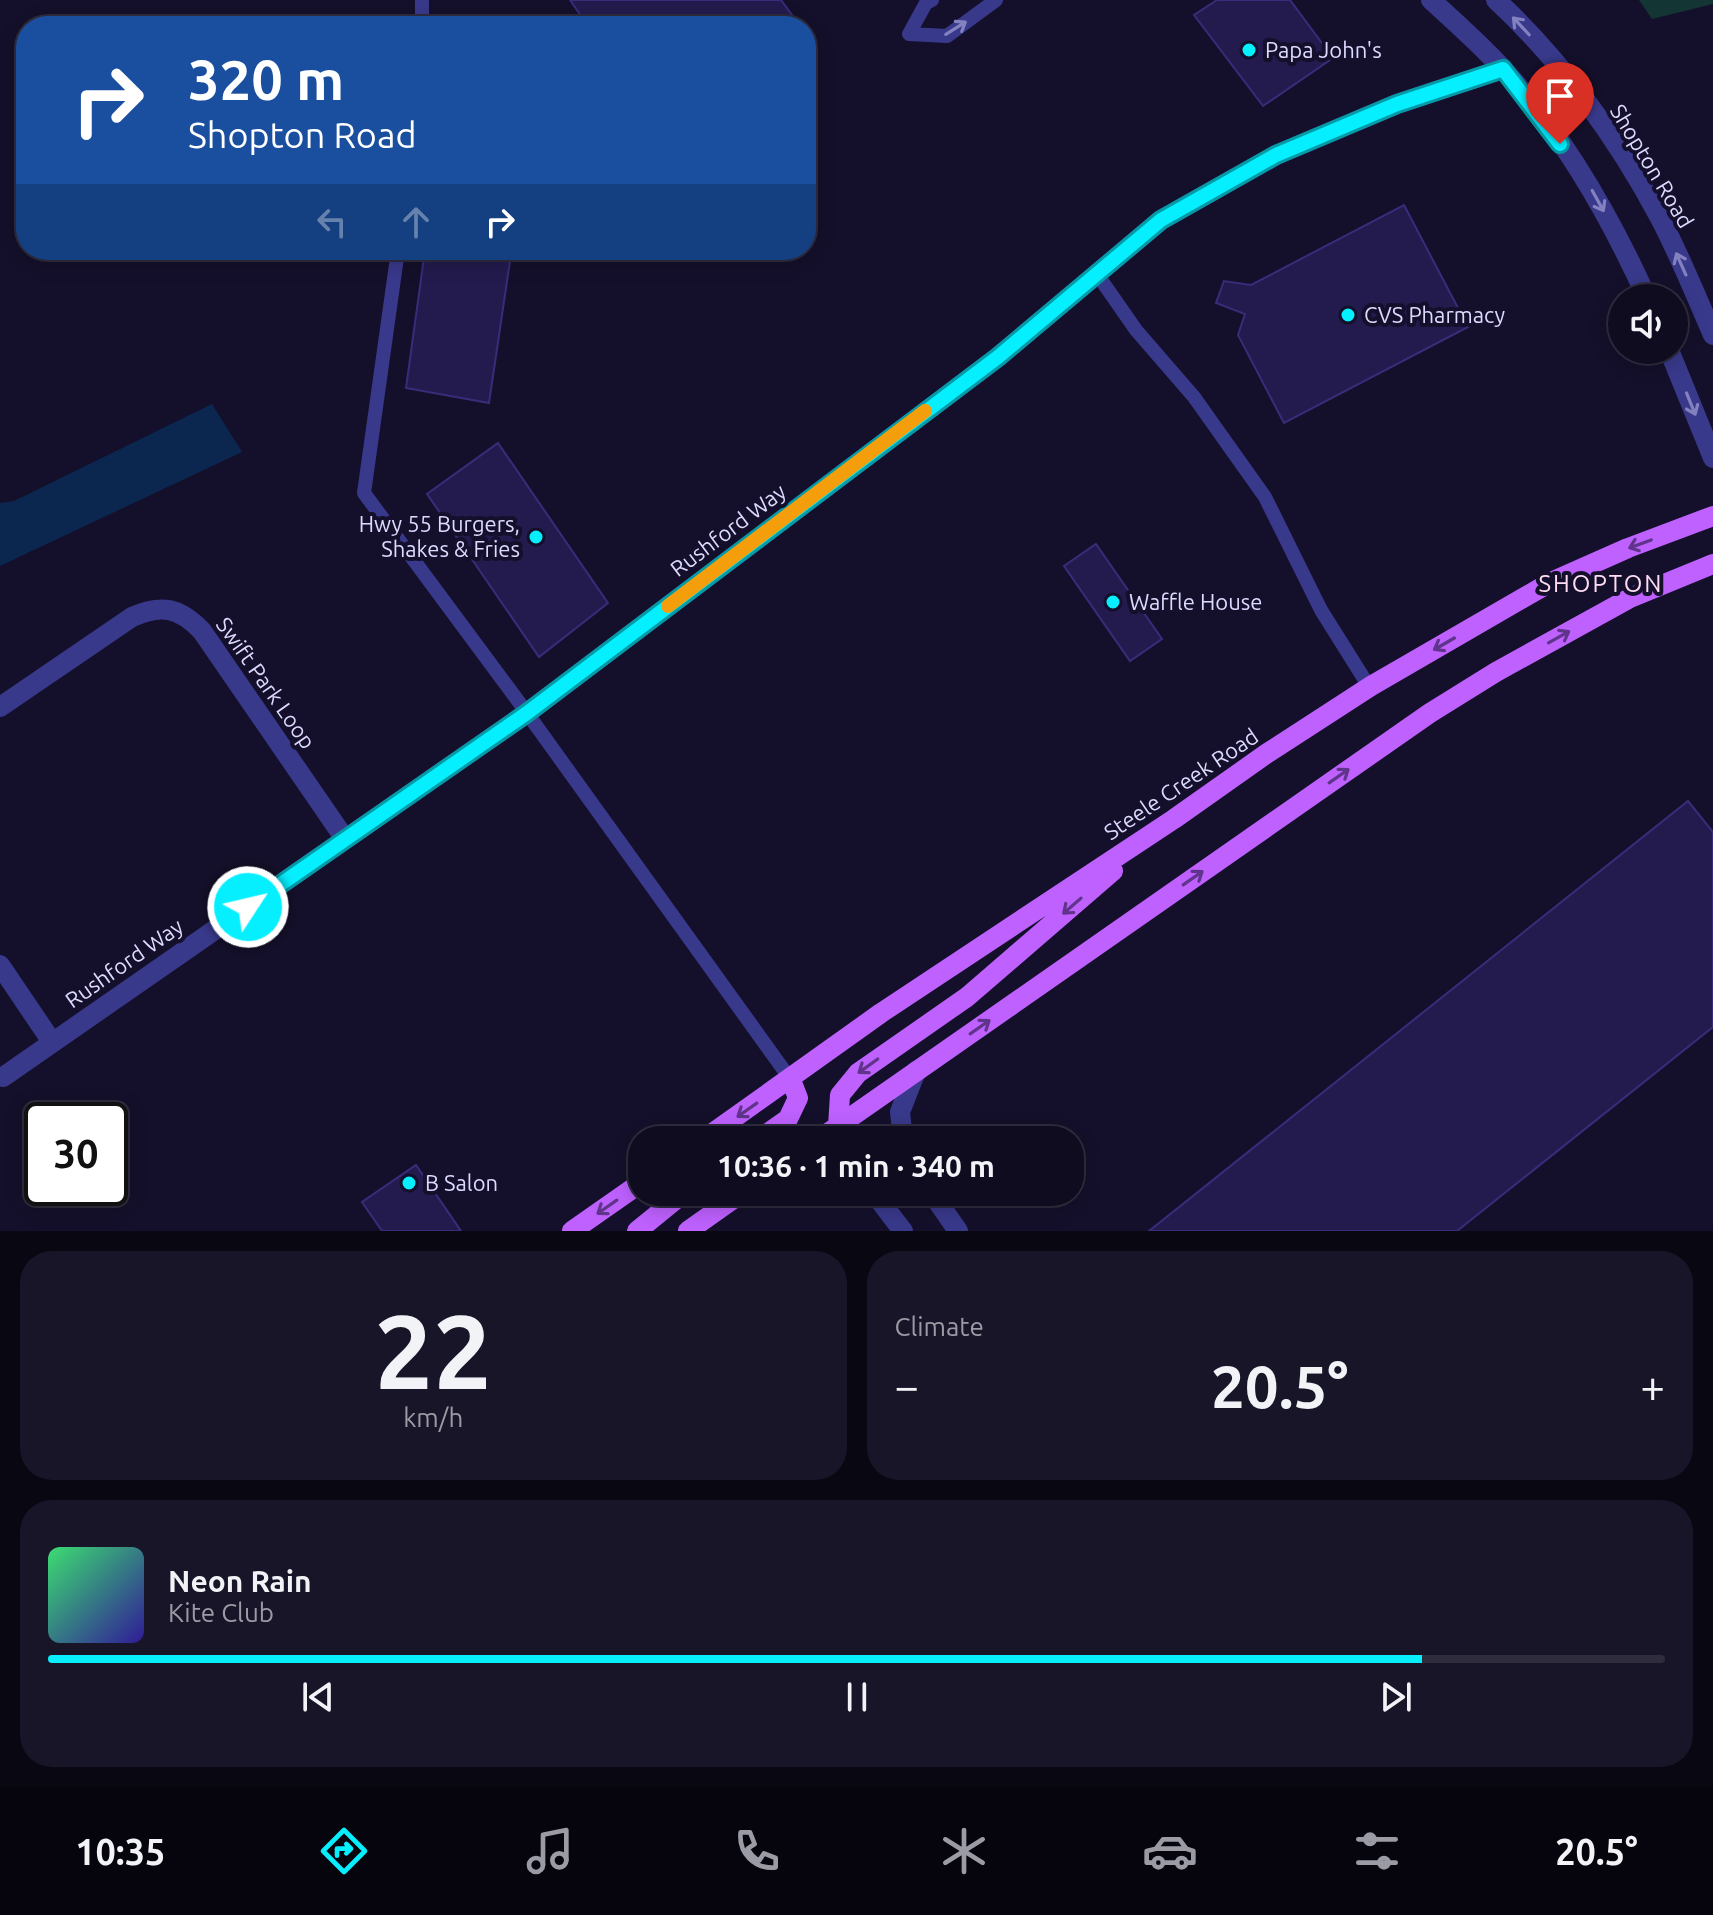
<!DOCTYPE html>
<meta charset="utf-8">
<style>
body{margin:0;font-family:Ubuntu,sans-serif;background:#181529;color:#f1f3f6;height:100vh;display:flex;flex-direction:column;font-size:30px;white-space:nowrap}
*{box-sizing:border-box;margin:0}
p{font-size:26px;color:#9b9ba5}
.icon{flex:none;width:44px;height:44px;fill:none;stroke:currentColor;stroke-width:2;stroke-linecap:round;stroke-linejoin:round}
.map{position:relative;height:1231px;overflow:hidden}
.drawer{display:flex;flex-direction:column;gap:20px;padding:20px;background:#080712;flex:1}
.drawer>*{flex:none}
.banner{position:absolute;left:16px;top:16px;width:800px;height:244px;border-radius:32px;box-shadow:0 4px 20px #0003,0 0 0 2px #2f2c3e;background:#1a4fa0;color:#fff;overflow:hidden}
.buttons{position:absolute;left:1608px;top:284px;display:grid;gap:16px}
.buttons a{display:grid;place-items:center;width:80px;height:80px;border-radius:50%;background:#0f0c20;box-shadow:0 4px 20px #0003,0 0 0 2px #2f2c3e;font-size:40px}
.speed{position:absolute;left:24px;top:1102px;display:flex;gap:16px;font-size:40px;font-weight:700;text-align:center}
.speed>*{display:grid;place-content:center;width:104px;height:104px;border-radius:50%;background:#0f0c20;box-shadow:0 4px 20px #0003,0 0 0 2px #2f2c3e;line-height:1}
.speed .limit{border:4px solid #111;border-radius:12px;background:#fff;color:#111}
.pin{position:absolute;display:grid;place-items:center;width:68px;height:68px;color:#fff;margin:-82px -34px;border-radius:50% 50% 50% 0;rotate:-45deg;box-shadow:0 0 8px #0007}
.pin .icon{rotate:45deg}
.me{position:absolute;width:88px;margin:-44px;rotate:55deg;stroke-linejoin:round;filter:drop-shadow(0 0 6px #0008)}
.turn{display:flex;align-items:center;gap:28px;height:168px;padding:0 40px;font-size:36px}
.turn .icon{width:104px;height:104px;stroke-width:2.5}
.turn b{display:block;font-size:56px;line-height:68px}
.lanes{display:flex;align-items:center;height:76px;padding:0 40px;background:#0003;justify-content:center;gap:40px;direction:ltr}
.lanes .off{opacity:.35}
.big{font-size:60px;font-weight:700;line-height:1.1}
.drawer .tile{flex:1;display:flex;flex-direction:column;justify-content:center;gap:12px;min-width:0;padding:0 28px;border-radius:32px;background:#181529}
.drawer .dial{align-items:center;gap:0}
.dial b{font-size:104px;line-height:1}
.song{display:flex;align-items:center;gap:24px}
.cover{width:96px;height:96px;border-radius:12px;background:linear-gradient(135deg,hsl(140 70% 55%),hsl(250 70% 35%))}
.played{height:8px;border-radius:4px;background:linear-gradient(90deg,#06efff 85%,#2f2c3e 85%)}
.keys{display:flex;justify-content:space-around;direction:ltr}
.heat{display:flex;justify-content:space-between;align-items:center;font-size:44px;direction:ltr}
.drawer .tiles{flex:1;display:grid;gap:20px;grid-template-columns:1fr 1fr}
.tile:last-child{grid-column:span 2}
.trip{position:absolute;left:628px;top:1126px;width:456px;height:80px;border-radius:32px;background:#0f0c20;box-shadow:0 4px 20px #0003,0 0 0 2px #2f2c3e;font-weight:700;line-height:80px;text-align:center}
.menu{display:flex;height:128px;justify-content:space-around;align-items:center;background:#06050d;color:#9b9ba5}
.menu .icon{width:56px;height:56px}
.menu .current{color:#06efff}
.menu b{font-size:36px;color:#f1f3f6}
.map>svg:first-child{display:block}
.green{fill:#133533}
.water{fill:#0b264f}
.building{fill:#231b4d;stroke:#392c7a;stroke-width:2}
.lines{fill:none;stroke-linecap:round;stroke-linejoin:round}
.service{stroke:#39398c;stroke-width:14}
.minor{stroke:#39398c;stroke-width:20}
.tertiary{stroke:#39398c;stroke-width:20}
.primary{stroke:#be61ff;stroke-width:20}
.oneway{stroke:#8381c0}
.oneway2{stroke:#60348a}
.route-casing{stroke:#049ba6;stroke-width:20}
.route{stroke:#06efff;stroke-width:14}
.slow{stroke:#f59e0b;stroke-width:14}
.poi-dot{fill:#06efff;stroke:#14102b;stroke-width:3}
.labels{text-anchor:middle;stroke-width:8;stroke-linejoin:round;paint-order:stroke}
.poi-label{font-size:22px;fill:#dddaff;stroke:#14102b;text-anchor:start}
.street-label{font-size:22px;fill:#dddaff;stroke:#14102b}
.neighbourhood-label{font-size:24px;letter-spacing:2px;fill:#ffdcf4;stroke:#14102b}
</style>
<div class="map">
<svg width="1713" height="1231" viewBox="0 0 1713 1231">
<rect width="100%" height="100%" fill="#14102b"/>
<path class="green" d="M1639,0H1713V4L1652,19Z"/>
<path class="water" d="M212,404L242,452L0,566V503L14,501Z"/>
<path class="building" d="M570,0H781L800,26H588Z
M1217,0H1290L1333,58L1263,106L1194,15Z
M1404,205L1468,327L1284,423L1238,335L1245,314L1216,303L1224,281L1251,285Z
M425,250H526L510,261L489,403L406,388Z
M498,443L608,603L539,657L427,494Z
M1096,544L1162,639L1130,661L1064,566Z
M1688,801L1713,832V1027L1457,1231H1149Z
M416,1165L461,1231H382L362,1202Z"/>
<g class="lines">
<path class="service" d="M932,0L926,3L909,34L947,36L996,0
M422,26V0
M398,250L364,493L527,713L791,1080
M1097,274L1136,330L1194,397L1265,497L1321,610L1368,685L1371,686"/>
<path class="minor" d="M0,707L132,617C161,604 179,607 202,631L345,839
M0,965L52,1042
M3,1077L527,713L998,357L1161,220L1276,155L1397,104L1503,69
M903,1140L900,1112L916,1071
M873,1192L903,1231
M931,1192L958,1231"/>
<path class="tertiary" d="M1431,0C1455,22 1480,44 1502,68C1564,135 1610,216 1647,298
M1496,0C1562,61 1618,139 1660,218C1680,256 1696,296 1713,335
M1669,350L1713,458"/>
<path class="primary" d="M838,1126L840,1095L858,1073L967,997L1113,871
M703,1140L881,1013L1174,819L1266,754L1371,686L1549,583L1628,548L1713,516
M758,1140L788,1119L798,1098L791,1080
M818,1140L1430,713L1496,672L1630,598L1713,564
M572,1231L642,1182
M637,1231L685,1192
M688,1231L743,1192"/>
</g>
<defs><path id="oneway-shaft" d="M-6 0H5M1.5-3L5.5 0L1.5 3" fill="none" stroke-width="1.6" stroke-linecap="round" stroke-linejoin="round" transform="scale(2)"/></defs>
<g class="oneway">
<use href="#oneway-shaft" transform="translate(1521 26) rotate(-133)"/>
<use href="#oneway-shaft" transform="translate(956 28) rotate(-32)"/>
<use href="#oneway-shaft" transform="translate(1598 201) rotate(61)"/>
<use href="#oneway-shaft" transform="translate(1681 264) rotate(-114)"/>
<use href="#oneway-shaft" transform="translate(1691 404) rotate(68)"/>
</g>
<g class="oneway2">
<use href="#oneway-shaft" transform="translate(1640 544) rotate(160)"/>
<use href="#oneway-shaft" transform="translate(1559 637) rotate(-29)"/>
<use href="#oneway-shaft" transform="translate(1444 644) rotate(150)"/>
<use href="#oneway-shaft" transform="translate(1339 776) rotate(-35)"/>
<use href="#oneway-shaft" transform="translate(1193 878) rotate(-35)"/>
<use href="#oneway-shaft" transform="translate(1072 906) rotate(139)"/>
<use href="#oneway-shaft" transform="translate(980 1027) rotate(-35)"/>
<use href="#oneway-shaft" transform="translate(868 1066) rotate(144)"/>
<use href="#oneway-shaft" transform="translate(747 1110) rotate(145)"/>
<use href="#oneway-shaft" transform="translate(607 1207) rotate(145)"/>
</g>
<g class="lines">
<defs>
<path id="route" d="M248,907L527,713L998,357L1161,220L1276,155L1397,104L1503,69L1560,144"/>
</defs>
<use href="#route" class="route-casing"/>
<use href="#route" class="route"/>
<path class="slow" d="M668,606L925,411"/>
</g>
<g class="poi-dot">
<circle cx="1249" cy="50" r="8"/>
<circle cx="1348" cy="315" r="8"/>
<circle cx="536" cy="537" r="8"/>
<circle cx="1113" cy="602" r="8"/>
<circle cx="409" cy="1183" r="8"/>
</g>
<g class="labels">
<g class="poi-label">
<text x="1265" y="58">Papa John's</text>
<text x="1364" y="323">CVS Pharmacy</text>
<text x="520" y="532" text-anchor="end">Hwy 55 Burgers,<tspan x="520" dy="25">Shakes &amp; Fries</tspan></text>
<text x="1129" y="610">Waffle House</text>
<text x="425" y="1191">B Salon</text>
</g>
<g class="street-label">
<text transform="translate(1652 166) rotate(59)" y="8">Shopton Road</text>
<text transform="translate(728 530) rotate(-37)" y="8">Rushford Way</text>
<text transform="translate(266 683) rotate(55)" y="8">Swift Park Loop</text>
<text transform="translate(1181 784) rotate(-34)" y="8">Steele Creek Road</text>
<text transform="translate(124 963) rotate(-35)" y="8">Rushford Way</text>
</g>
<g class="neighbourhood-label">
<text x="1601" y="592">SHOPTON</text>
</g>
</g>
</svg>
<div class="buttons">
<a><svg class="icon" aria-label="sound" viewBox="0 0 24 24"><path d="M4 9h4l5-4v14l-5-4H4zM17 9q2 3 0 6"/></svg></a>
</div>
<div class="speed"><div class="limit">30</div></div>
<div class="pin" style="left:1560px;top:144px;background:#d93025"><svg class="icon" aria-label="arrive" viewBox="0 0 24 24"><path d="M6 21V4h12l-3 4 3 4H6"/></svg></div>
<svg class="me" style="left:248px;top:907px" viewBox="-20 -20 40 40"><circle r="17" fill="#06efff" stroke="#fff" stroke-width="3"/><path d="M0-11L8 9 0 5-8 9z" fill="#fff"/></svg>
<div class="trip">10:36 · 1 min · 340 m</div>
<div class="banner">
<div class="turn"><svg class="icon" aria-label="right" viewBox="0 0 24 24"><path d="M7 20v-9h11M14 6l5 5-5 5"/></svg><div><b>320 m</b>Shopton Road</div></div>
<div class="lanes"><svg class="icon off" aria-label="left" viewBox="0 0 24 24"><path d="M17 20v-9H6M10 6l-5 5 5 5"/></svg><svg class="icon off" aria-label="ahead" viewBox="0 0 24 24"><path d="M12 20V5M6 11l6-6 6 6"/></svg><svg class="icon" aria-label="right" viewBox="0 0 24 24"><path d="M7 20v-9h11M14 6l5 5-5 5"/></svg></div>
</div>
</div>
<section class="drawer">
<div class="tiles">
<div class="tile dial"><b>22</b><p>km/h</p></div>
<div class="tile"><p>Climate</p>
<div class="heat"><a>−</a><b class="big">20.5°</b><a>+</a></div>
</div>
<div class="tile">
<div class="song"><i class="cover"></i><div><b>Neon Rain</b><p>Kite Club</p></div></div>
<div class="played"></div>
<div class="keys"><svg class="icon" aria-label="previous" viewBox="0 0 24 24"><path d="M18 5L8 12l10 7zM5 5v14"/></svg><svg class="icon" aria-label="pause" viewBox="0 0 24 24"><path d="M8 5v14M16 5v14"/></svg><svg class="icon" aria-label="next" viewBox="0 0 24 24"><path d="M6 5l10 7-10 7zM19 5v14"/></svg></div>
</div>
</div>
</section>
<nav class="menu">
<b>10:35</b>
<svg class="icon current" aria-label="directions" viewBox="0 0 24 24"><path d="M12 3l9 9-9 9-9-9zM9 14v-3h6M13 9l2 2-2 2"/></svg>
<svg class="icon" aria-label="music" viewBox="0 0 24 24"><path d="M9 18V5l10-2v13"/><circle cx="6" cy="18" r="3"/><circle cx="16" cy="16" r="3"/></svg>
<svg class="icon" aria-label="phone" viewBox="0 0 24 24"><path d="M5 4h4l2 5-3 2q2 4 5 5l2-3 5 2v4C11 20 4 13 5 4z"/></svg>
<svg class="icon" aria-label="climate" viewBox="0 0 24 24"><path d="M12 3v18M4 7l16 10M4 17L20 7"/></svg>
<svg class="icon" aria-label="car" viewBox="0 0 24 24"><path d="M5 17H2v-5l4-1 3-4h7l3 4 3 1v5h-3M9 17h6M6 11h13"/><circle cx="7" cy="17" r="2"/><circle cx="17" cy="17" r="2"/></svg>
<svg class="icon" aria-label="filters" viewBox="0 0 24 24"><path d="M4 7h16M4 17h16"/><circle cx="9" cy="7" r="2"/><circle cx="15" cy="17" r="2"/></svg>
<b>20.5°</b>
</nav>
